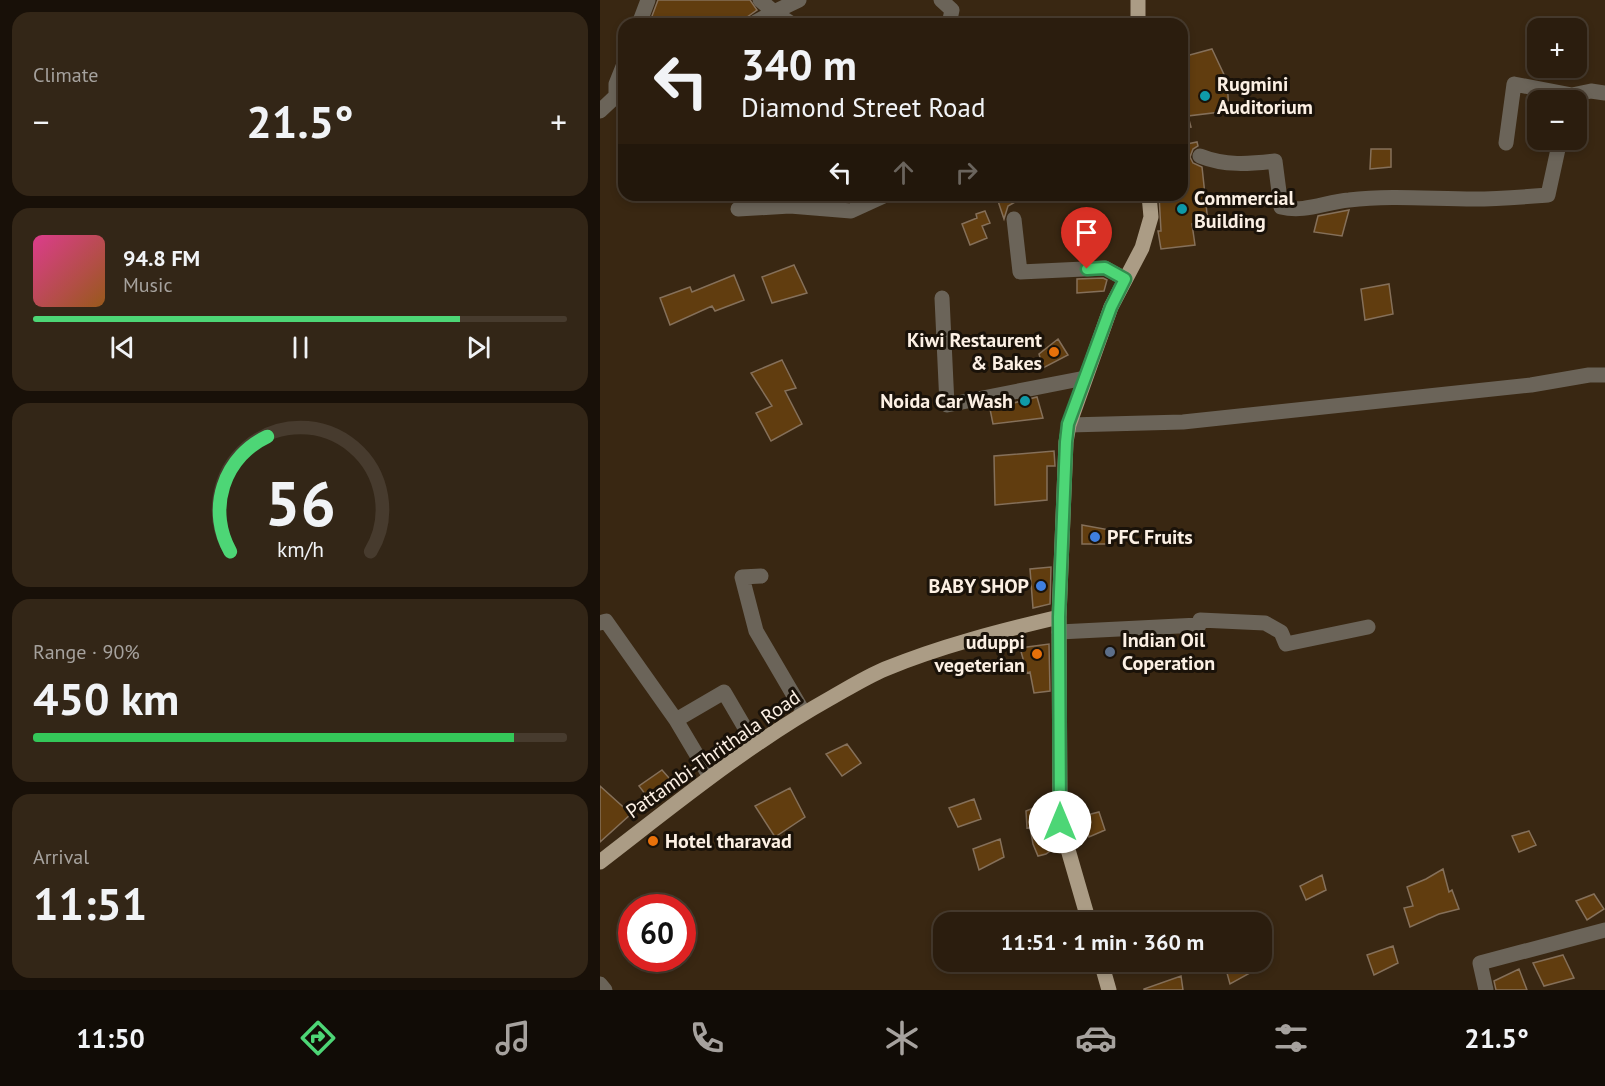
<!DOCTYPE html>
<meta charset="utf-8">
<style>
body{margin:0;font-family:"PT Sans",sans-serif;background:#332617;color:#f1f3f6;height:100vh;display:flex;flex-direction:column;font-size:22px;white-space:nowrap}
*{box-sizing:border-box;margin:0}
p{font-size:20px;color:#a6a29e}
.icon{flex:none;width:33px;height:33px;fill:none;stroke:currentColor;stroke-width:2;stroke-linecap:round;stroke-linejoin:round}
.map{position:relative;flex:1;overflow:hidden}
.side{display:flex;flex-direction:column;gap:12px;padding:12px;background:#181008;width:600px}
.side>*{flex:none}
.hud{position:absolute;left:18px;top:18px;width:570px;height:183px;border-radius:18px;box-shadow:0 3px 9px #0003,0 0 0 2px #473b2e;background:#2b1d0e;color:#f1f3f6;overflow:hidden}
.tools{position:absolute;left:927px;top:18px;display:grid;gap:12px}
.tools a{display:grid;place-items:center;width:60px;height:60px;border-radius:12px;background:#2b1d0e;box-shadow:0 3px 9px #0003,0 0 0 2px #473b2e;font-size:30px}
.speed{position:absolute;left:18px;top:894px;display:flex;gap:12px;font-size:30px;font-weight:700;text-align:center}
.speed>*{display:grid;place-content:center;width:78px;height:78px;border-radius:50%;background:#2b1d0e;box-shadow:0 3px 9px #0003,0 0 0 2px #473b2e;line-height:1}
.speed .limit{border:9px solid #d22;background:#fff;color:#111}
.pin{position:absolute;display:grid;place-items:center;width:51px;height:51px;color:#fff;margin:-62px -26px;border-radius:50% 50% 50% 0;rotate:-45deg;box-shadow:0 0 6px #0007}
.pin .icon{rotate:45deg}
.me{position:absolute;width:66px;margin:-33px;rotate:0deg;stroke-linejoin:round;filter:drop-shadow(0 0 4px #0008)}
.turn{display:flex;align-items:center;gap:21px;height:126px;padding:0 24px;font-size:27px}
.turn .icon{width:78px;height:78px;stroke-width:2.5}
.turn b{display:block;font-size:42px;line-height:51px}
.lanes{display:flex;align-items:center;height:57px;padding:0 24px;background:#0003;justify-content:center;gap:30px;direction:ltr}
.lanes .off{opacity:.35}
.big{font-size:45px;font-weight:800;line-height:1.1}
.side .card{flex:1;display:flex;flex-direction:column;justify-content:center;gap:9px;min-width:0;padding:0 21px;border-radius:18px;background:#332617}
.side .dial{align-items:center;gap:0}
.dial svg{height:156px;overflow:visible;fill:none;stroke:#473b2e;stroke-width:7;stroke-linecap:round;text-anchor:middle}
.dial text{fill:#f1f3f6;stroke:none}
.song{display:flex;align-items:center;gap:18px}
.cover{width:72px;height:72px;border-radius:9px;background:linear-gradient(135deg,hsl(330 70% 55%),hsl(30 70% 35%))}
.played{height:6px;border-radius:3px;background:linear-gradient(90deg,#4dd676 80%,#473b2e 80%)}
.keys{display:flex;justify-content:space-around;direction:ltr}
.heat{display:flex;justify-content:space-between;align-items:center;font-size:33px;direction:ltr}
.charge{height:9px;border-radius:4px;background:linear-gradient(90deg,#34c759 90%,#473b2e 0)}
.trip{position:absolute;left:333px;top:912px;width:339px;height:60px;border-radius:18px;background:#2b1d0e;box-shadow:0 3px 9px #0003,0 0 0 2px #473b2e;font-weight:800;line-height:60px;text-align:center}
.tab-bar{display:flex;height:96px;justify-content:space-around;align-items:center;background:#110c06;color:#a6a29e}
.tab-bar .icon{width:42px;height:42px}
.tab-bar .on{color:#4dd676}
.tab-bar b{font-size:27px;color:#f1f3f6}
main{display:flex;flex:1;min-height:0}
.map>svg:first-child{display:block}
.building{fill:#613d0f;stroke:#85705a;stroke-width:1.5}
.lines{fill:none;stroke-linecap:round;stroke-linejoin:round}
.minor{stroke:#6b6459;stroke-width:15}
.major{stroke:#ab9c85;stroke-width:15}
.route-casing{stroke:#328b4d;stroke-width:15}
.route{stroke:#4dd676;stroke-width:10}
.culture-dot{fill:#0f9aa8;stroke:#1a1209;stroke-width:2}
.food-dot{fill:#e8710a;stroke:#1a1209;stroke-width:2}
.shop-dot{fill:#3f7fe0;stroke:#1a1209;stroke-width:2}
.service-dot{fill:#5c6f8a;stroke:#1a1209;stroke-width:2}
.labels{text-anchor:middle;stroke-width:6;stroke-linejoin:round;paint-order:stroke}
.poi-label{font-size:20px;font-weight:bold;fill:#fcf0e4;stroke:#1a1209;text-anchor:start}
.street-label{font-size:20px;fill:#fcf0e4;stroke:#1a1209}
</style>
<main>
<section class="side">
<div class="card"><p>Climate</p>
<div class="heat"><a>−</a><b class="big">21.5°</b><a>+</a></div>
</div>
<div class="card">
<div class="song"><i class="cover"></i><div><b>94.8 FM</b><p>Music</p></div></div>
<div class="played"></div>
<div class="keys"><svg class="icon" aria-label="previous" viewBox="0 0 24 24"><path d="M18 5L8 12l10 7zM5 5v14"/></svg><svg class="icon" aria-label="pause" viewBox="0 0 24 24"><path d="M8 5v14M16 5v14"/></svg><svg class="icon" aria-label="next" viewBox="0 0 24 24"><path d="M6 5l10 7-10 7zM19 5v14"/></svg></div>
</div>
<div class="card dial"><svg viewBox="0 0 100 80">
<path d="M14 69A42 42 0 1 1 86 69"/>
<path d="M14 69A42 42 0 0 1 33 10" stroke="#4dd676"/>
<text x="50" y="56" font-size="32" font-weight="700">56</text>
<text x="50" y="72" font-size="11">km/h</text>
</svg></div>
<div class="card"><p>Range · 90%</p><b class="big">450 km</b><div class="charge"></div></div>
<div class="card"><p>Arrival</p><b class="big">11:51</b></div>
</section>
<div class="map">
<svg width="1005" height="990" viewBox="0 0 1005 990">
<rect width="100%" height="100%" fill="#392712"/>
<path class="building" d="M58,0H150L157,10L137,24H49Z
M612,49L627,81L629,111L588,116L591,127L582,128V57Z
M597,142L598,146L593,149L590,157L593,163L602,167L608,223L592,224L595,245L561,249L558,231H561L559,195H582V170L589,169L582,145Z
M771,149H791V167L770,169Z
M396,195H414L415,202L408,206L404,219Z
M749,210L742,236L714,232L718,216Z
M385,211L390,223L382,226L387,238L370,245L362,224L377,218L376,214Z
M194,265L207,293L172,303L162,277Z
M134,275L144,300L115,311L112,306L70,325L60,298L90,287L92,292Z
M503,278L507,280L504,291L477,293V279Z
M789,284L793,314L765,320L761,289Z
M458,339L468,355L443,368L439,354Z
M182,360L196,388L185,391L202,424L171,441L156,413L172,406L151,373Z
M437,397L443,418L393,424L390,409Z
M454,451L455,466H447V500L395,505L394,456Z
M482,525L510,530L506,544H482Z
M451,567L450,604L433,608L430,569Z
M449,644L450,691L434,693L430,672L427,673L420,648Z
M247,744L261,763L242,776L226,754Z
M62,770L77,787L52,803L39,786Z
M0,786L31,814L0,842Z
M190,788L205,817L175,837L155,806Z
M374,799L381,819L358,827L349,808Z
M446,803L450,811L451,824L457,846L446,854L438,856L433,844L430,827L427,828L426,811Z
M499,812L505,830L489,837L483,816Z
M929,831L936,845L919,852L912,836Z
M400,839L404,857L379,870L373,849Z
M843,869L849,892L852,890L859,909L839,914L810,927L804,908L813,906L807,887L826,879Z
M722,875L726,890L706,900L700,886Z
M994,894L1004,909L987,920L976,901Z
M793,946L798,963L774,975L767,955Z
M963,955L974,978L944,986L933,963Z
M624,962H646L650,973L630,984Z
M919,969L927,990H896L894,981Z
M581,976L583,990H544V989Z"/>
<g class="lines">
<path class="minor" d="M341,0L352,10L349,24
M39,24L48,0
M152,24L174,12L160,0
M192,24L174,12L199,0
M16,96V84L24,64
M971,100L972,95L991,91L1005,93
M0,111L16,96H24
M906,143L914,84L972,95
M600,156C625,166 649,164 675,161L681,207C705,213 725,202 749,200C791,195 832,199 874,199C899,199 923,197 948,195L960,140
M138,209L190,206L251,211L286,195
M414,219L420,272L505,268L525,279
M342,298L347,405L485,378
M469,425L583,422L931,385L989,375H1005
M161,576L142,577L156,631L204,713
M0,623L6,621L76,720L110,777
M459,632L599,625L600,620L665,623L681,632L686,644L768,627
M76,720L124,692L155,745
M0,984L5,990
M886,990L880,963L1005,930"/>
<path class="major" d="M538,24V0
M0,862C74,805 147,745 229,699C247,689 266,677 285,669C341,646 400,631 459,617
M489,922L460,822L459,617L466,442L469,425L511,307L542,248L551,217L549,195
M501,962L509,990"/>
</g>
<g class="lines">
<defs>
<path id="route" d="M460,822L459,617L466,442L468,424L511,307L525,279L505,268L487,269"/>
</defs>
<use href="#route" class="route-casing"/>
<use href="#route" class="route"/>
</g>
<g class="culture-dot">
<circle cx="605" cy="96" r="6"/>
<circle cx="582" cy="209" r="6"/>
<circle cx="425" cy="401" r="6"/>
</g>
<g class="food-dot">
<circle cx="454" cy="352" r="6"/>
<circle cx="437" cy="654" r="6"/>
<circle cx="53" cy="841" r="6"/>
</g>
<g class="shop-dot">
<circle cx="495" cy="537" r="6"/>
<circle cx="441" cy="586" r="6"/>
</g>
<circle class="service-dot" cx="510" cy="652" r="6"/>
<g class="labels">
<g class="poi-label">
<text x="617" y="91">Rugmini<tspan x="617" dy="23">Auditorium</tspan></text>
<text x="594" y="205">Commercial<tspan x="594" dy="23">Building</tspan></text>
<text x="442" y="347" text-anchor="end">Kiwi Restaurent<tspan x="442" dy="23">&amp; Bakes</tspan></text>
<text x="413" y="408" text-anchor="end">Noida Car Wash</text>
<text x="507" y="544">PFC Fruits</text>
<text x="429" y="593" text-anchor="end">BABY SHOP</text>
<text x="522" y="647">Indian Oil<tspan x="522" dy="23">Coperation</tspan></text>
<text x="425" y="649" text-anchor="end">uduppi<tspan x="425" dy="23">vegeterian</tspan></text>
<text x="65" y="848">Hotel tharavad</text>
</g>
<g class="street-label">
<text transform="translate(113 754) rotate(-35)" y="7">Pattambi-Thrithala Road</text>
</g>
</g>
</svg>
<div class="tools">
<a>+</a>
<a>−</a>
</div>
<div class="speed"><div class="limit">60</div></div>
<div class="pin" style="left:487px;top:269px;background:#d93025"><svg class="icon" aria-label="arrive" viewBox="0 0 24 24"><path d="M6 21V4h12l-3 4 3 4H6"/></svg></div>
<svg class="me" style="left:460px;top:822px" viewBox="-20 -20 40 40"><circle r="19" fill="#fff"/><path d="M0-13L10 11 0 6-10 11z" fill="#4dd676"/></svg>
<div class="trip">11:51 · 1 min · 360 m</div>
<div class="hud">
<div class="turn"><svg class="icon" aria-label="left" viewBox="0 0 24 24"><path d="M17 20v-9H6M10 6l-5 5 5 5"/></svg><div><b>340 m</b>Diamond Street Road</div></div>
<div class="lanes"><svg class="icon" aria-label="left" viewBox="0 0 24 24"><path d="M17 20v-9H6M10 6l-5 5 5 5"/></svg><svg class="icon off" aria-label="ahead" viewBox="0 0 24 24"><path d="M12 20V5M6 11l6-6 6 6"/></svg><svg class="icon off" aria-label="right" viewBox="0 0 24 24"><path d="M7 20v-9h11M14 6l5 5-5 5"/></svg></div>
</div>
</div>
</main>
<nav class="tab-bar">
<b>11:50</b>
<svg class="icon on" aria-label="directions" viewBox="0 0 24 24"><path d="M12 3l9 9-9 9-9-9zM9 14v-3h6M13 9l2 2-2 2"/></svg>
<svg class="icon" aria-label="music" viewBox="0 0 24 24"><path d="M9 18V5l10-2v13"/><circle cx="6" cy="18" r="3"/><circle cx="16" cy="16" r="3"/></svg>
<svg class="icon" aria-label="phone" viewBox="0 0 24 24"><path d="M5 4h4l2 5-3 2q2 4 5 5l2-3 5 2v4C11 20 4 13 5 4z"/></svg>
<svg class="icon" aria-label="climate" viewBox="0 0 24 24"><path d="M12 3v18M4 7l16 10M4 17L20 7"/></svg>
<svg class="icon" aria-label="car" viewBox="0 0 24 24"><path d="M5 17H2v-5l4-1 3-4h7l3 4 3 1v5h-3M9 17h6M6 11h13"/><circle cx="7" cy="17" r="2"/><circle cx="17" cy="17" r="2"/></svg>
<svg class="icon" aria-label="filters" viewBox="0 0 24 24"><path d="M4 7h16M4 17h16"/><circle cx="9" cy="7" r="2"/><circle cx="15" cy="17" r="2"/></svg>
<b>21.5°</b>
</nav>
